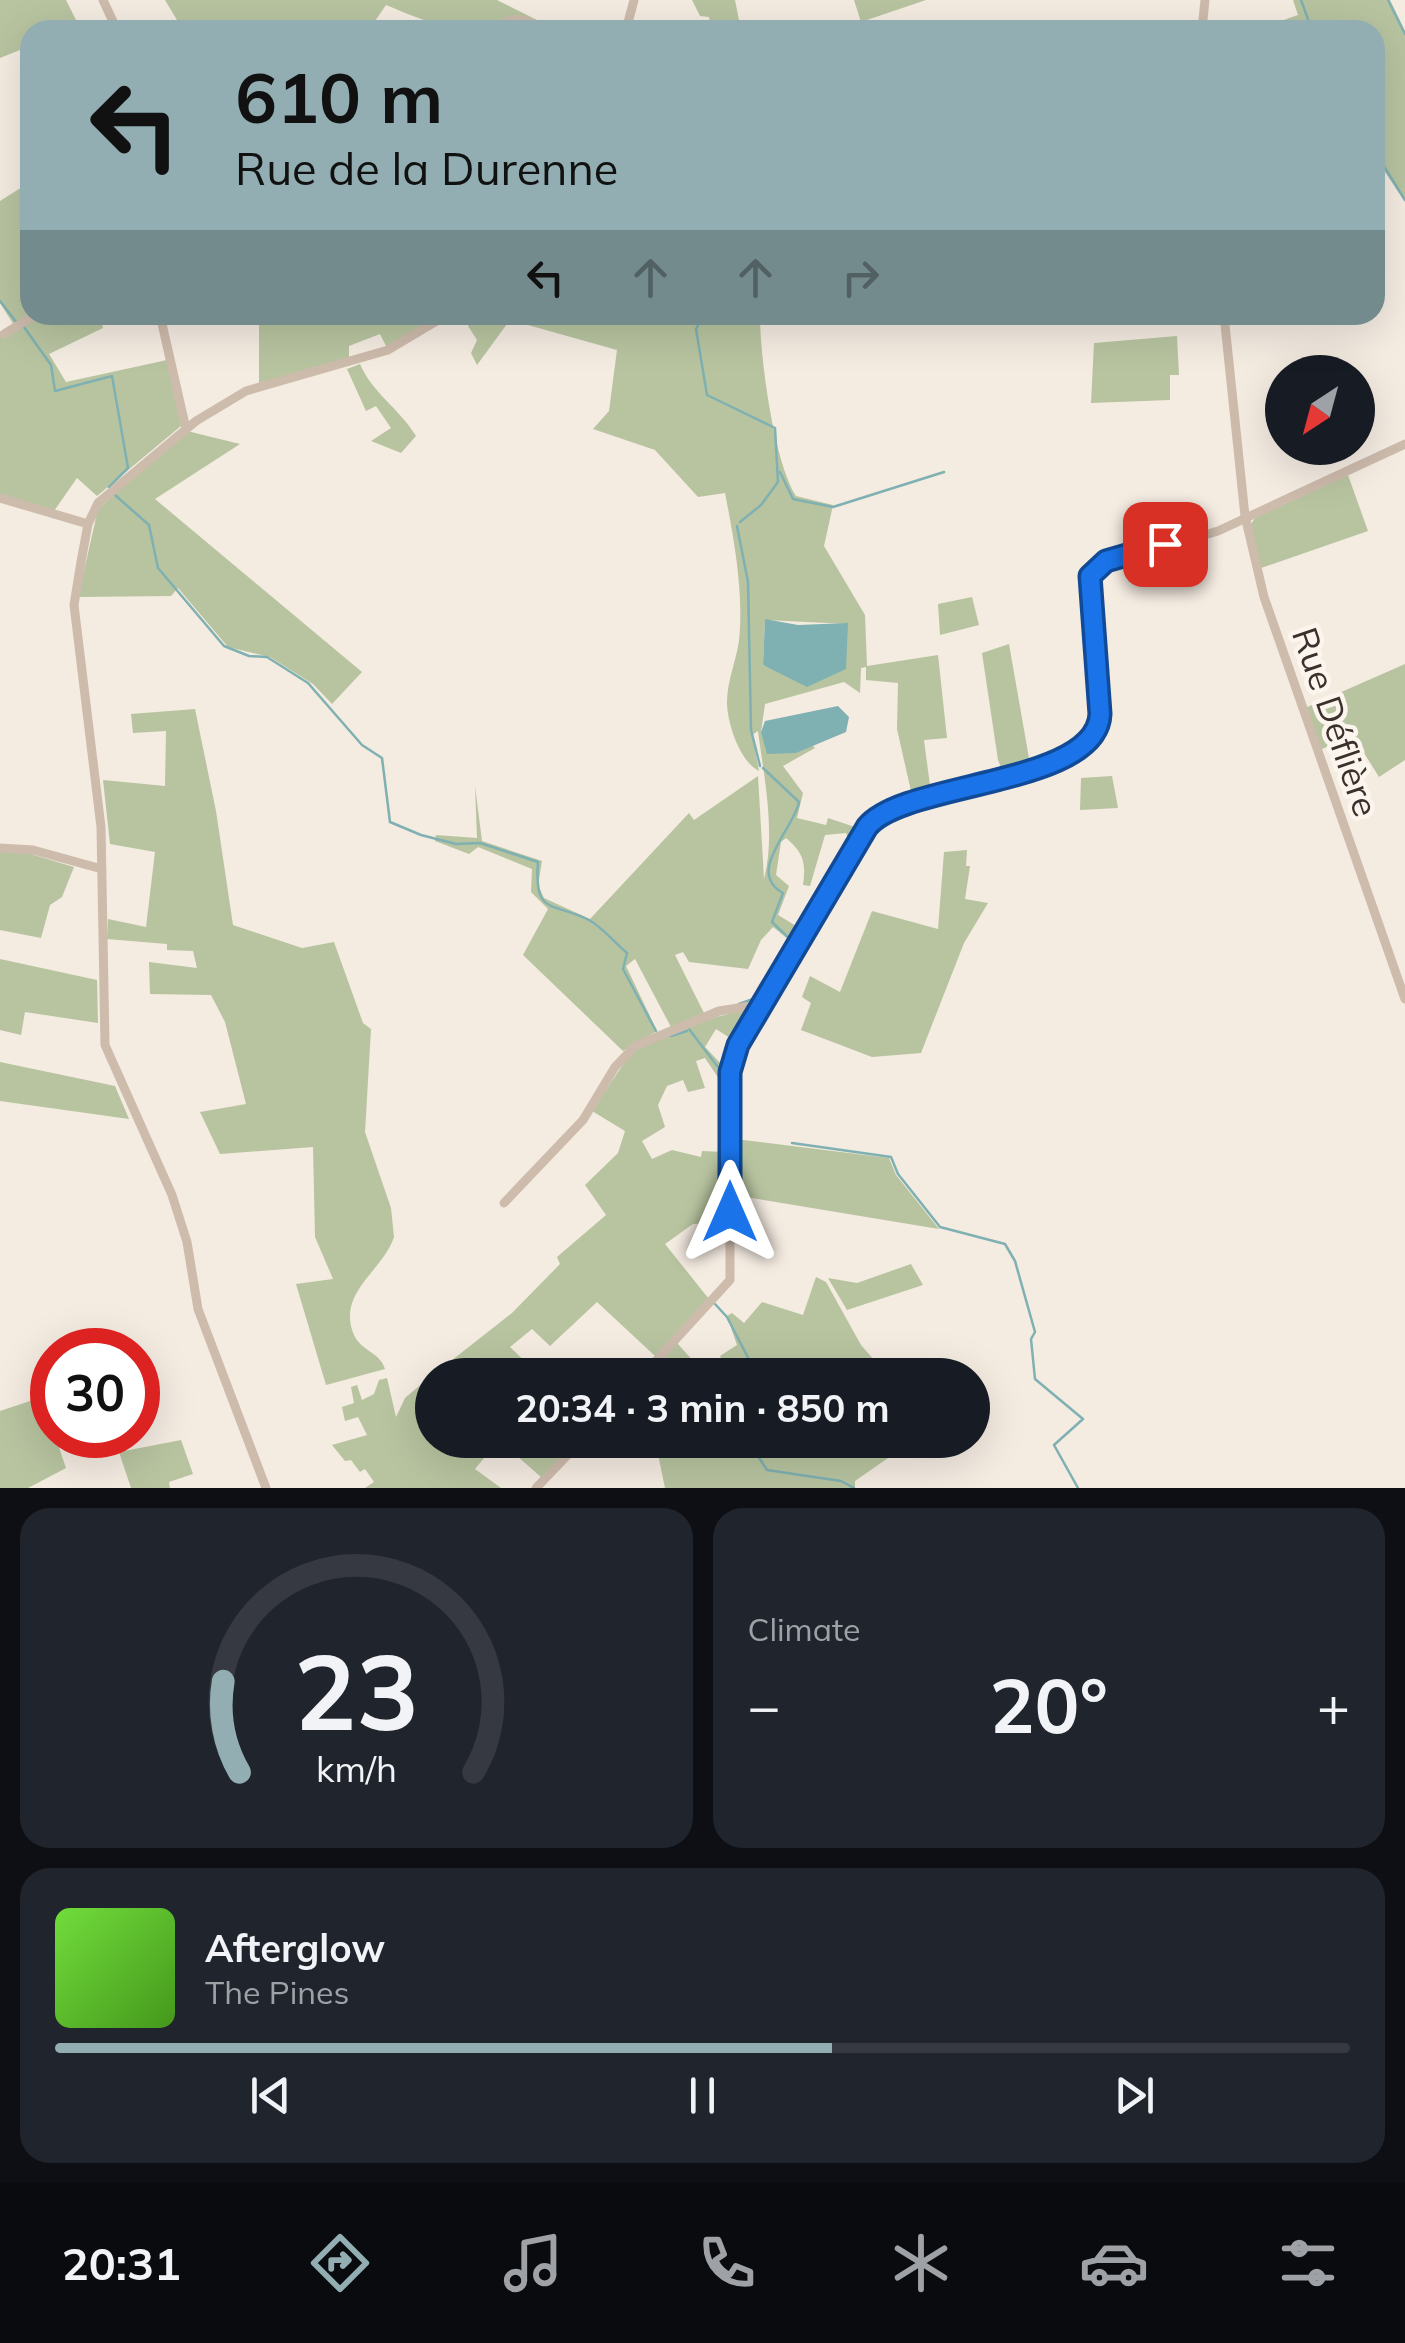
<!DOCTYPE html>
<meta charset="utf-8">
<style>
body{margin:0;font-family:Mulish,sans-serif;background:#20242c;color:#f1f3f6;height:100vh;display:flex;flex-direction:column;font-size:38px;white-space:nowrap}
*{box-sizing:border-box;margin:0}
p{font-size:32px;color:#9ea1a6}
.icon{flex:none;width:55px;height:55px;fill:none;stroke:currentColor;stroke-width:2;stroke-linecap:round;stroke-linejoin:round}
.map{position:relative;height:1488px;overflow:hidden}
.sheet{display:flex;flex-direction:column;gap:20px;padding:20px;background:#0d0f14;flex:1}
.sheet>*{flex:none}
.banner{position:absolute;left:20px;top:20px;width:1365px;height:305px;border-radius:30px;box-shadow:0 10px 40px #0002;background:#92aeb2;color:#111;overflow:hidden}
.needle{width:65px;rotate:216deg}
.controls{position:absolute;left:1265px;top:355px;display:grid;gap:20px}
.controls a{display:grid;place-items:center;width:110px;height:110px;border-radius:50%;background:#171b24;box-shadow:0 10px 40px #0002;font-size:50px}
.speed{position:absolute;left:30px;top:1328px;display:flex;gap:20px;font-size:50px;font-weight:700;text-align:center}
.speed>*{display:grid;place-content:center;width:130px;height:130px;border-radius:50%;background:#171b24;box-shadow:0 10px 40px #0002;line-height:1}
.speed .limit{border:15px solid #d22;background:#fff;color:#111}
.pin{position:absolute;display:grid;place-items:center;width:85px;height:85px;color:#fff;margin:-42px;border-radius:20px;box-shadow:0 5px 15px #0006}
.me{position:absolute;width:110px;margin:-55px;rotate:0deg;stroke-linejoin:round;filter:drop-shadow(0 0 8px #0008)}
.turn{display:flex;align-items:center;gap:35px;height:210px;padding:0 50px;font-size:45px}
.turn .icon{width:130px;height:130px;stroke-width:2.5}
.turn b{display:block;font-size:70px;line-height:85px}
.lanes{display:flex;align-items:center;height:95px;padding:0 50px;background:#0003;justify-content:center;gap:50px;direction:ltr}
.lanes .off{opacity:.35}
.big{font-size:75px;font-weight:700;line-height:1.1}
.sheet .widget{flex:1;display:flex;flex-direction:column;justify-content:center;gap:15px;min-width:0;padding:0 35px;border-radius:30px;background:#20242c}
.sheet .dial{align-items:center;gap:0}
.dial svg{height:260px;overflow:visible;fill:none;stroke:#363941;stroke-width:7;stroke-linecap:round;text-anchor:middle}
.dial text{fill:#f1f3f6;stroke:none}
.song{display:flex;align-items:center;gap:30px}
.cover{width:120px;height:120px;border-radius:15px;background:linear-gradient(135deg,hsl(100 70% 55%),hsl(100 70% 35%))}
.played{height:10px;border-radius:5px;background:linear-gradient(90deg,#92aeb2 60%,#363941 60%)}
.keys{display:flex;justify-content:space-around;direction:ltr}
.heat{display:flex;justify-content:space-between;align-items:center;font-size:55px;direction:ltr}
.sheet .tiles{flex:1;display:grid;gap:20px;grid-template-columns:1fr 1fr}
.widget:last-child{grid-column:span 2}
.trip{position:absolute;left:415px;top:1358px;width:575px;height:100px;border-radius:50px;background:#171b24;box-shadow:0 10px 40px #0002;font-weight:700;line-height:100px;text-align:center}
.tab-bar{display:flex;height:160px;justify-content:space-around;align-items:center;background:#090b0e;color:#9ea1a6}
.tab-bar .icon{width:70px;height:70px}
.tab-bar .on{color:#92aeb2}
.tab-bar b{font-size:45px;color:#f1f3f6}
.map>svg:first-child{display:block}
.green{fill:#b8c4a0;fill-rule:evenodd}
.water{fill:#7fb0b2}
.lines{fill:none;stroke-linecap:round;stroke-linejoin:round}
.stream{stroke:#7fb0b2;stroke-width:2.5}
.minor{stroke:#cdbbac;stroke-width:9}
.route-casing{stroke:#114b97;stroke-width:25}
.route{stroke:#1a73e8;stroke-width:18}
.labels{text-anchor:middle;stroke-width:9;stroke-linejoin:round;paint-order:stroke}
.street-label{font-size:35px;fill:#3b302b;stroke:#fbf5ee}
</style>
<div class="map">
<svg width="1405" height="1488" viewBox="0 0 1405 1488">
<rect width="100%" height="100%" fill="#f4ebe1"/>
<path class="green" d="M0,0H66L79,26L30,30V46L0,58Z
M165,0H497L557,30L524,18C468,40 439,27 386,5L369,30H183Z
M692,0H735L741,30H703L710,25L709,17L700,16Z
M854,0H926L861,22Z
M1293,0H1390L1405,31V202L1375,157V30H1278L1275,23L1298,15Z
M30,182V314L14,325L0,303V201Z
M38,315L70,319L100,315L103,328L49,354L66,382L167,360L181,426L97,496L77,478L54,511L0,495V336H8Z
M259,315H443L387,348L380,334L349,346V361L259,384Z
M473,315H760C760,358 774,462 796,496L833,505L824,546L865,615L867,666L938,655L947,738L924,740L931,793L913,800L897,729L898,683L866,680V667L861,668L860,693L844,682L765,704L761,732L796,753L811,744L815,748L783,766L803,793L797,818L826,825L828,818L861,829L851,846L846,833L825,835L810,886L803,885C806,863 804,853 786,838L781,842L776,875L789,886L778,915L801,929L793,943L773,927L761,940L748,969L689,962L683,952L675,955L704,1013L671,1027L635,959L626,966L657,1031L623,1051L523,955L548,909L531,892L532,869L478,847L469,854L435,841L436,835L477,838L475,786L482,841L542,861L538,885L544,898L590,919L689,813L694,820L758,776L764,879C776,833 764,777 758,731L752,735L759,771C740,762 727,723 727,702C727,682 736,661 739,641C744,593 734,539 725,493L698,497L655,450L593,429L609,411L617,350L510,320L477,365L471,353L477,340L468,326ZM765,620L848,624L763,666Z
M1177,336L1179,375H1170V400L1091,403L1094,343Z
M360,364C373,394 399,408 416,436L401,453L371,441L391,428L376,406L366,411L347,369Z
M187,431L240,444L155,499L362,672L332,704L313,684L270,657L228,647L178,588L171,596L78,597L98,509Z
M1348,475L1368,531L1261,568L1250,525L1256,517Z
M972,597L979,625L940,635L938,604Z
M1009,644L1030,764H1039L1005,777L998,760L982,653Z
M1405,664V760L1379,777L1353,735L1320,750L1305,708Z
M195,709L216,811L233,925L302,948L334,942L363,1023L371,1029L365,1132L391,1208L394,1237C383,1271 336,1293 354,1335C361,1351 380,1352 385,1369L326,1385L296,1284L333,1279L315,1237L313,1147L220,1154L200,1112L246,1104L225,1022L211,995L150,994L149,962L197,968L193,951L167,950V944L107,939L108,919L146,927L155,852L110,844L103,780L165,786L166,731L133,733L131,714Z
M1112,776L1118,808L1080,810L1081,778Z
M967,850L966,866H970L965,899L988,903L964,943L921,1053L872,1057L801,1030L811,1003L802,997L810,976L840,992L872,911L938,929L944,852Z
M0,851L24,852L74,867L62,897L50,905L41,938L0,930Z
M0,959L97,980L98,1023L25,1012L21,1035L0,1030Z
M754,1008L736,1042L716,1029L705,1047L727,1070L726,1075L719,1079L705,1058L696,1061L705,1088L688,1092L683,1080L667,1086L658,1105L665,1127L642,1141L652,1159L672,1150L701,1157L702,1151L723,1152V1223L693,1224L665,1244L709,1299L655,1356L597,1302L550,1346L532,1329L510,1347L539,1375H433L512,1313L560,1264L557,1257L606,1215L585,1185L618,1153L625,1131L592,1111L634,1048L716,1017Z
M0,1062L115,1086L129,1119L0,1101Z
M735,1139L889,1158L896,1175L939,1229L734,1195Z
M911,1264L923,1285L847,1310L828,1278L857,1283Z
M816,1277L826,1282L861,1345L887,1375H731L720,1356L737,1345L727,1316L732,1313L744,1323L762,1302L803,1315Z
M677,1343L706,1375H648Z
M432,1375V1440H561L570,1449L542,1478L499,1440L475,1469L501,1488H365L374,1482L365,1469L360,1472L351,1460L345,1461L332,1445L367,1435L358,1417L345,1421L342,1407L354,1403L351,1387L357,1385L362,1400L374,1394L379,1380L387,1378L396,1417L405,1398Z
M42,1397L66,1468L28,1488H0V1411Z
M181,1440L193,1474L169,1482L170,1488H131L119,1452Z
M655,1440H914L855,1481V1488H665Z"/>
<path class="water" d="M765,619L798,625L848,623L846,669L807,687L763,665Z
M838,706L849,717L846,732L796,753L767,754L761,732L765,721Z"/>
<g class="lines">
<path class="stream" d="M1301,0L1312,30
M1388,0L1405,34
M1375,152L1405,200
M0,301L17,323
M704,315L696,329L707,395L775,428L778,482L761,505L740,522
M24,327L51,365L55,391L112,376L128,468L109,487
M780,472L793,499L833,507L944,472
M115,495L149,525L158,568L224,646L249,656L267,657L308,683L362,745L382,758L390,822L421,835L456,844L480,843L538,862C534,916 551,901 589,920C602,927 615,943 627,953L623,969L656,1031
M737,526L748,582L751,730L760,766
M763,768L799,802C794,829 745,872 783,893L772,922L794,943L783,962
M739,1004L764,995
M689,1029L721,1071L725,1083
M671,1036L687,1031
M792,1143L891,1157L898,1174L940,1227L1005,1244L1015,1261L1035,1332L1031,1339L1035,1379L1083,1419L1054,1445L1078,1488
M726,1228V1146
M715,1304L727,1317L757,1375
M754,1440V1450L767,1470L841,1481L854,1488"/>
<path class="minor" d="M103,0L117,30
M497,30C510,12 530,21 547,30
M626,30L634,0
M1202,30L1205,0
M160,315L186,429
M1224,315L1245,516L1264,597L1405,999
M4,334L35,315
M0,498L88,524
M0,848L33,850L102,869
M504,1203L583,1120L615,1067L635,1046L719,1011L763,1004
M643,1375L730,1280V1072L738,1045L879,812C925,791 1097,777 1100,714L1089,587L1097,567L1218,531L1405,444
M266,1488L198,1309L187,1242L172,1195L105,1045L101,827L74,605L81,562L88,524L98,503L196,421L246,391L388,350L447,315
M536,1488L582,1440"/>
</g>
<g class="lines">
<defs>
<path id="route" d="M730,1212V1072L738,1045L867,827C903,781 1097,786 1100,714L1090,576L1106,561L1165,544"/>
</defs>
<use href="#route" class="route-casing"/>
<use href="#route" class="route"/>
</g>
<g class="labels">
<g class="street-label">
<text transform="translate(1335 722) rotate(71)" y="12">Rue Déflière</text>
</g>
</g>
</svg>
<div class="controls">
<a><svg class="needle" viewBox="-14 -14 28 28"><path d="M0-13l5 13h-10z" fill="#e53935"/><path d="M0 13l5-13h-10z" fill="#9ea1a6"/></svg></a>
</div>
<div class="speed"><div class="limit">30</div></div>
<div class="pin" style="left:1165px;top:544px;background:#d93025"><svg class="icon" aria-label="arrive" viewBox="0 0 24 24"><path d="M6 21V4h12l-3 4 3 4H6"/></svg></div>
<svg class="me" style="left:730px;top:1212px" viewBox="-20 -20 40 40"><path d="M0-17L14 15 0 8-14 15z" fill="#1a73e8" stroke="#fff" stroke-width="4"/></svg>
<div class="trip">20:34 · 3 min · 850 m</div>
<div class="banner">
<div class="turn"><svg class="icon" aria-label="left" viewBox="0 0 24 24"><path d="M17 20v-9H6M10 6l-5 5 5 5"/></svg><div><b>610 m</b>Rue de la Durenne</div></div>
<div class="lanes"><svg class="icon" aria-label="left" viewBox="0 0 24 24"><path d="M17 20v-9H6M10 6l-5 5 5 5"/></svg><svg class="icon off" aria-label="ahead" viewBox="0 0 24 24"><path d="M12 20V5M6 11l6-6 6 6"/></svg><svg class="icon off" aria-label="ahead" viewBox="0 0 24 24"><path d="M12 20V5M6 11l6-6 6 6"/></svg><svg class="icon off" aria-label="right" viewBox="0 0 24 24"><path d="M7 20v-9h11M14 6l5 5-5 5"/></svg></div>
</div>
</div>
<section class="sheet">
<div class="tiles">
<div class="widget dial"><svg viewBox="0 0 100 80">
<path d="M14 69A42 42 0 1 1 86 69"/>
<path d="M14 69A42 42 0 0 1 9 41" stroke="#92aeb2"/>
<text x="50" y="56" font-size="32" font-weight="700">23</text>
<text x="50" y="72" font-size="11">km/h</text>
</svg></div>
<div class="widget"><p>Climate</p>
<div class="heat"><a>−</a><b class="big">20°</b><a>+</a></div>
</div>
<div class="widget">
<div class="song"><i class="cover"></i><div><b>Afterglow</b><p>The Pines</p></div></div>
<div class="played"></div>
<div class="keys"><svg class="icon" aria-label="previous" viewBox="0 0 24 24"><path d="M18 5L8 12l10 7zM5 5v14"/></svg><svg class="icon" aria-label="pause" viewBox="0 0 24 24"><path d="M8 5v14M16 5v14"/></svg><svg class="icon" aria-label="next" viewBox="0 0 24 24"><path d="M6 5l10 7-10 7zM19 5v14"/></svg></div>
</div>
</div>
</section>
<nav class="tab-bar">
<b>20:31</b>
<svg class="icon on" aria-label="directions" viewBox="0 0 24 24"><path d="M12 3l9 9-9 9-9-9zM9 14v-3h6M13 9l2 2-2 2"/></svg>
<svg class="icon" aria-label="music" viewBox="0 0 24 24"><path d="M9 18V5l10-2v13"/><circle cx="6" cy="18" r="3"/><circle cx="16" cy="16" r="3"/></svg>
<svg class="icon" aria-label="phone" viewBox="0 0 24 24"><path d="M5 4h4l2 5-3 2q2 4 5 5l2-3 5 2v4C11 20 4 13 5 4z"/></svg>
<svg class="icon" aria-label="climate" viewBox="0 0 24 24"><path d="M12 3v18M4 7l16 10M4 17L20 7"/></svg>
<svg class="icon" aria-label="car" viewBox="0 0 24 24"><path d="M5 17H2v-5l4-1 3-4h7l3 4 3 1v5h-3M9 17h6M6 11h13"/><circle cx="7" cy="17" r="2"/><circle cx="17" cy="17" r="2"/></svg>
<svg class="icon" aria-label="filters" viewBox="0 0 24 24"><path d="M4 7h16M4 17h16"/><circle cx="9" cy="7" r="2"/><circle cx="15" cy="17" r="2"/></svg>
</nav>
